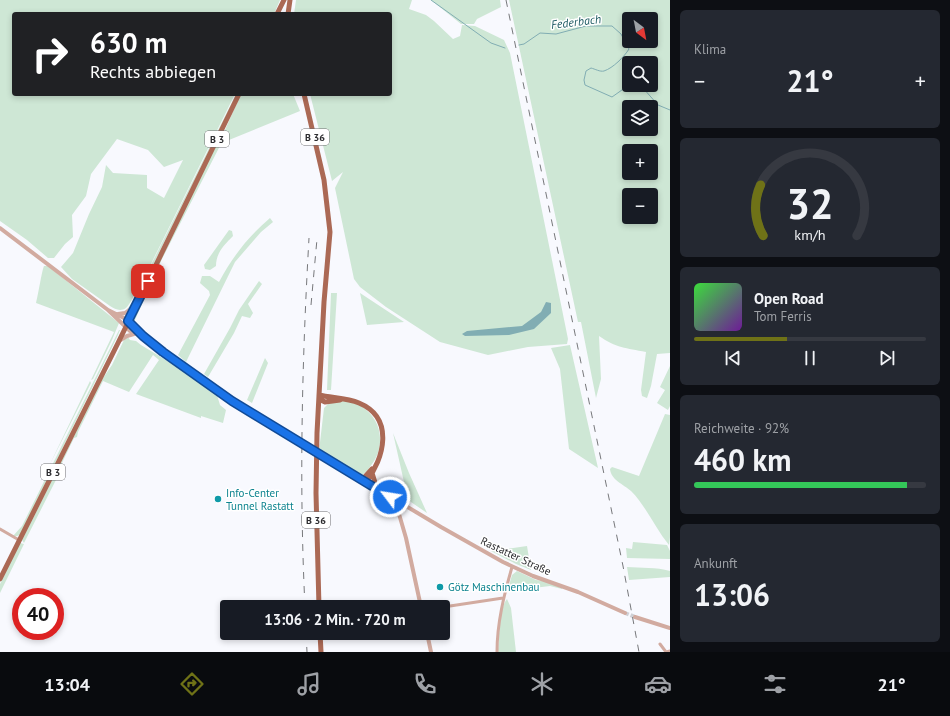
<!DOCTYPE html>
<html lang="de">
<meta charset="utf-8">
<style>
body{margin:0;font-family:"PT Sans",sans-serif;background:#242831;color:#f1f3f6;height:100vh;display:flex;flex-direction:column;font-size:15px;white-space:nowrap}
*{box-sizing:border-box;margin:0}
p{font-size:13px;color:#9ea1a6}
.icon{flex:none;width:22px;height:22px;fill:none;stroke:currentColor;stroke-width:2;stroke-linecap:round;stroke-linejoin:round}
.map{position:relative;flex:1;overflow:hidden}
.drawer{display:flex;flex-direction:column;gap:10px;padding:10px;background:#0d0f14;width:280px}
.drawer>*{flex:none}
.banner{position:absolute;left:12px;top:12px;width:380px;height:84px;border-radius:4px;box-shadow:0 2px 6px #0003;background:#202124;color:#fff;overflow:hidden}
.needle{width:26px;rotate:148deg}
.fabs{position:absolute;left:622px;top:12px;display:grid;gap:8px}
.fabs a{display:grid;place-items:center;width:36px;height:36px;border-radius:4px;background:#171b24;box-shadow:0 2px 6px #0003;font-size:20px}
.speed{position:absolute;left:12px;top:588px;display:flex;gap:8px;font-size:20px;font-weight:700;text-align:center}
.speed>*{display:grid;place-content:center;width:52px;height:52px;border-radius:50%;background:#171b24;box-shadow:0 2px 6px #0003;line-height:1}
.speed .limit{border:6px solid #d22;background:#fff;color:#111}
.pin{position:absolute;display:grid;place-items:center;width:34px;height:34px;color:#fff;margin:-17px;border-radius:8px;box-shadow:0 2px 6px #0006}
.me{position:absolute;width:44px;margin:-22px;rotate:301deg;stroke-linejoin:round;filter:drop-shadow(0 0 3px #0008)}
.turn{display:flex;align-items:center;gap:14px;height:84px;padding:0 12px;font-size:18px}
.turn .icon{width:52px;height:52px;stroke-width:2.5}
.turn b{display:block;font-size:28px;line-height:34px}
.big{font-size:30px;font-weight:700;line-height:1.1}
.drawer .tile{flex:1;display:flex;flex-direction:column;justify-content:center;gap:6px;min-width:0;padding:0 14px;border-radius:6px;background:#242831}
.drawer .dial{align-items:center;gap:0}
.dial svg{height:104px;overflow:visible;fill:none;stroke:#363941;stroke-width:7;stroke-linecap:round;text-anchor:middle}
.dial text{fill:#f1f3f6;stroke:none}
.song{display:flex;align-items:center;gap:12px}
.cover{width:48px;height:48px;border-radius:6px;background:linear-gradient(135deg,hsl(120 70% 55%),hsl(280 70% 35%))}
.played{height:4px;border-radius:2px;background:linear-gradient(90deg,#6f7217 40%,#363941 40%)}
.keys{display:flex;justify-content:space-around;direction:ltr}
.heat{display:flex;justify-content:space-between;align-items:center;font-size:22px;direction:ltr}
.charge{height:6px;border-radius:3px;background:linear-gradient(90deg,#34c759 92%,#363941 0)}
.trip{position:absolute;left:220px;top:600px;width:230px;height:40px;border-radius:4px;background:#171b24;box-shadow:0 2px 6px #0003;font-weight:700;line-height:40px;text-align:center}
.dock{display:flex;height:64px;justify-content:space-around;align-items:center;background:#090b0e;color:#9ea1a6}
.dock .icon{width:28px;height:28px}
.dock .active{color:#6f7217}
.dock b{font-size:18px;color:#f1f3f6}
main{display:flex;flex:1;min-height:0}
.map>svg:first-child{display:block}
.green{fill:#cee7d5;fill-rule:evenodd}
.water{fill:#81adb3}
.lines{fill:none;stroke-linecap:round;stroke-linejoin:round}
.stream{stroke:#81adb3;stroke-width:1}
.tertiary-tunnel{stroke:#cfd0d5;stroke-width:4;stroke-dasharray:4 2;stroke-linecap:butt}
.minor{stroke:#d2aba0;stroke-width:3}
.tertiary{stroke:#d2aba0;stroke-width:4}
.primary{stroke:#ab6955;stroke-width:5}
.rail{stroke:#77787b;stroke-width:1;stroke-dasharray:7 7;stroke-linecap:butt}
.tertiary-bridge{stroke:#d2aba0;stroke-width:4}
.route-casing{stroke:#114b97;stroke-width:10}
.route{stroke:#1a73e8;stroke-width:7}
.culture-dot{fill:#0f9aa8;stroke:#fff;stroke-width:1.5}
.labels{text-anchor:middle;stroke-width:3;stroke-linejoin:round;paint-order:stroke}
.shield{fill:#fff;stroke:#6c6c6e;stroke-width:1}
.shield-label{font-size:10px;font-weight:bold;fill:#2d2d30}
.culture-label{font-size:11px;fill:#0d838f;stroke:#fff;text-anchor:start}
.street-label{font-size:11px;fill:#2d2d30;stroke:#fff}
.water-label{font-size:12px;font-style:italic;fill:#205c64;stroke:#fff}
</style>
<main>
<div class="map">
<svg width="670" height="652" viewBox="0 0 670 652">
<rect width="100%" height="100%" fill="#f8f9fe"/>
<path class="green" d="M0,0H280L274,14H14V94H235L149,268C144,275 130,306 126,308C120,312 115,309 110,306L72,279L61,267L73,253L89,214L102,187L106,165L113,173L147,175V188L164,198L183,160L164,167L148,150L117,139L91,174L86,196L72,215L73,237L65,244L54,258H48L27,240L0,221Z
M296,0H412L409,9L426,15L434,21L453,39L460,36L462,25L475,26L504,40L510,53L568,339L567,344L528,347L488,355L440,342L386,307L360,287L354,279L335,188L343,172L332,181L310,94H376L379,96L377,94H390V14H294Z
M431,0H500L501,7L477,19L474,24H461Z
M509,0H670V353L657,354L651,386L647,398L642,396L641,390L646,352C626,348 616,348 599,336L601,379L596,398L581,322H578ZM629,19H651V41H629ZM629,63H651V85H629ZM629,107H651V129H629ZM629,151H651V173H629ZM629,195H651V217H629Z
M236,94H237L152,267L130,307L126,310C134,303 142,280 149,269Z
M241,94H293L300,111L229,140L224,138L162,259L135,320V324L166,349L165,351L134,326L133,322L134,317L159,262L215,147L224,132Z
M270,218L273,222L261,232L235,262L186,362L178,355L210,295L209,291L200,283L202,276H210L219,282C233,256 248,237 270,218Z
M229,230L232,231L233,236C224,245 216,253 216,266L210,270L205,269L204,265Z
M44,266H48L119,323L112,340L93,379L91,380L114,332L36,303C38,296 42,270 44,266Z
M259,281L262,284L248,304L253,313L250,318L242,316L234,333L208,377L204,374L230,328L239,310Z
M331,293H337L331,390H327Z
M360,293L404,322L367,325Z
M119,330H120L118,335L20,535L17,536H13L22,526Z
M128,337L130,340L136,341L141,345L179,368L217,395L220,405L226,410L223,423L201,416V418L136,394L159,360L153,355L129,392L103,381L78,432L77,437L74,438L61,465L59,474L24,543L22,540L103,378L112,365L124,340Z
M570,345L598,468L569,449L560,369L551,348Z
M265,358L268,363L252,403L247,400Z
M670,366V406L668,410L657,403L665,390L660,387Z
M90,381L91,383L49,466Z
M342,401C375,402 391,438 372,464C369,468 367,472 362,475H359L319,451L324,408L329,403Z
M665,414L670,415V537L669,545C655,528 646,506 631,491C623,484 611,480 610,469L612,467L639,476Z
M393,433L409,473L427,513L408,500Z
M633,542L667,545L670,551V559L627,558L626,548L632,549Z
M20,543L24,544L0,593V584Z
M527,546L531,570L516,564L491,551Z
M627,567C641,568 656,567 670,571V577L629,580Z
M517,571L536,580L543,581L562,588V589L550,586L509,591L508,589L512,575Z
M507,599L511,608L516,652H498C499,640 499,608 507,599Z"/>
<path class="water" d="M546,302L551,303V313L534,329L509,335L465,336L462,334L467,331L522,326L541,312Z"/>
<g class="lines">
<path class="stream" d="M431,0L491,43L505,48
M519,45L524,44L540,33L556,34L586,26H612L621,34L629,49C624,57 613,68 604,71C600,72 595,69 591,68L586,71L584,80L585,85L612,97L629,85
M632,85L643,88L658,105L670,110"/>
<path class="tertiary-tunnel" d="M625,613L635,617"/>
<path class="minor" d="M0,529L19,540
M450,606L503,598
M660,644L666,652L670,651
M497,652C497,623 504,595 512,567"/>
<path class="tertiary" d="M0,228L108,310L130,331L141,336
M108,310L124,318L143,337L163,352L232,401L294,440
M118,314L125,313L136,305
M119,341L127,336L134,334
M324,457L441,527L503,562L533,576L578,592L625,613
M404,505L400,509L399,514L406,538L421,607
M635,617L670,628
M427,633L431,652"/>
<path class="primary" d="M277,14L284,0
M288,14L290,0
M304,94L324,180L330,232L324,302L317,433L316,493L319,607
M319,395C332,398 347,398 359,403C395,418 384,459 366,482
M319,399L325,402L340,400
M372,473L377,489
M362,480L372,469
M0,579L118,343L239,94
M320,633L321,652"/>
<path class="rail" d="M506,0L623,566L639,652
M311,305L317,239
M305,607C299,484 302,361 309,238
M306,633L307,652"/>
<path class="tertiary-bridge" d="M294,440L324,457"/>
</g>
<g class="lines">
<defs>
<path id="route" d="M148,281L128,321L143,336L163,352L232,401L390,497"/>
</defs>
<use href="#route" class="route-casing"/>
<use href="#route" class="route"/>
</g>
<g class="culture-dot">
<circle cx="218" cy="499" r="4"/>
<circle cx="440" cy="587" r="4"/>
</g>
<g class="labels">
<g class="shield">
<rect x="301" y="129" width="28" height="16" rx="3"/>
<rect x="205" y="131" width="24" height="16" rx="3"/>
<rect x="41" y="464" width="24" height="16" rx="3"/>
<rect x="302" y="512" width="28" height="16" rx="3"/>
</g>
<g class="shield-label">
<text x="315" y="141">B 36</text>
<text x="217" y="143">B 3</text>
<text x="53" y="476">B 3</text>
<text x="316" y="524">B 36</text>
</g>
<g class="culture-label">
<text x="226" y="497">Info-Center<tspan x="226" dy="13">Tunnel Rastatt</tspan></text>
<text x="448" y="591">Götz Maschinenbau</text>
</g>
<g class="street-label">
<text transform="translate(516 556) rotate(25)" y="4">Rastatter Straße</text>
</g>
<g class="water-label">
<text transform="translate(576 22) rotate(-7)" y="4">Federbach</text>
</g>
</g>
</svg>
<div class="fabs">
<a><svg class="needle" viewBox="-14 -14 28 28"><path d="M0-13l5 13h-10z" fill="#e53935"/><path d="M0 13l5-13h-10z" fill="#9ea1a6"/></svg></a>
<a><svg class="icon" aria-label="search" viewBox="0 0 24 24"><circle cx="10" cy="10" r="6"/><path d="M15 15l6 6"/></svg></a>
<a><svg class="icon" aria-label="layers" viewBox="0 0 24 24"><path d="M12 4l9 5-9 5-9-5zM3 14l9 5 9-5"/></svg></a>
<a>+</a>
<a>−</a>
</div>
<div class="speed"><div class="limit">40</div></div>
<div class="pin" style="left:148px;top:281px;background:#d93025"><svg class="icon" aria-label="arrive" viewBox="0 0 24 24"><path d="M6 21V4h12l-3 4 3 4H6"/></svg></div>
<svg class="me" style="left:390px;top:497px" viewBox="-20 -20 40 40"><circle r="17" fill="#1a73e8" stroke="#fff" stroke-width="3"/><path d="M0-11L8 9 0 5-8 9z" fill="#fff"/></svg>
<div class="trip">13:06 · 2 Min. · 720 m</div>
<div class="banner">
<div class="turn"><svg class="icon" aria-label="right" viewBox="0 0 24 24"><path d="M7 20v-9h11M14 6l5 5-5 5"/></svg><div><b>630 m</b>Rechts abbiegen</div></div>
</div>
</div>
<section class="drawer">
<div class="tile"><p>Klima</p>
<div class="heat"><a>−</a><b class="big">21°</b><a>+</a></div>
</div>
<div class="tile dial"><svg viewBox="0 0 100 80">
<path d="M14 69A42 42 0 1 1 86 69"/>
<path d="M14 69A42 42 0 0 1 12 30" stroke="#6f7217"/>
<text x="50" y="56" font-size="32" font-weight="700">32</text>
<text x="50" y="72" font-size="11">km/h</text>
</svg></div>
<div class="tile">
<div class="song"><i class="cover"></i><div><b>Open Road</b><p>Tom Ferris</p></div></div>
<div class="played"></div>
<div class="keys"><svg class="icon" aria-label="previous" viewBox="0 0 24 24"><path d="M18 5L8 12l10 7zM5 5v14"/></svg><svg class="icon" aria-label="pause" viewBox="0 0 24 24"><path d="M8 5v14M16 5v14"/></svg><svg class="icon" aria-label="next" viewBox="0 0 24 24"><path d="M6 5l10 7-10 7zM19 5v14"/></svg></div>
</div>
<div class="tile"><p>Reichweite · 92%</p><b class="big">460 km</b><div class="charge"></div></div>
<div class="tile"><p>Ankunft</p><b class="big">13:06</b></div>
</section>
</main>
<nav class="dock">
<b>13:04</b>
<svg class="icon active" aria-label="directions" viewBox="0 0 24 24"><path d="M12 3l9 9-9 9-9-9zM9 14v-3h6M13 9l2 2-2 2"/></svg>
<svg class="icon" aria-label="music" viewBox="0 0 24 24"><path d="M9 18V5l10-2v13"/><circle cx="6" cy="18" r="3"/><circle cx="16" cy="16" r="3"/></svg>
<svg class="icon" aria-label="phone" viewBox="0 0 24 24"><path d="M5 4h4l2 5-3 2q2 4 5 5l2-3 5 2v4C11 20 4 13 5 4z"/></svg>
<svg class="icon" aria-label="climate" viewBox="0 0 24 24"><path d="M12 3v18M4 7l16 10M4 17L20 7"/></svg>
<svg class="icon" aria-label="car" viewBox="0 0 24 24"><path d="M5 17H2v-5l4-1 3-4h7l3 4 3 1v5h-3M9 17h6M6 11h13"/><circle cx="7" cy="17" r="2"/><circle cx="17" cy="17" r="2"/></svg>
<svg class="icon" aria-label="filters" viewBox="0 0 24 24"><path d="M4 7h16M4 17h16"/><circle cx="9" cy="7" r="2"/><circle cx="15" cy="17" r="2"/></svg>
<b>21°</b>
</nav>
